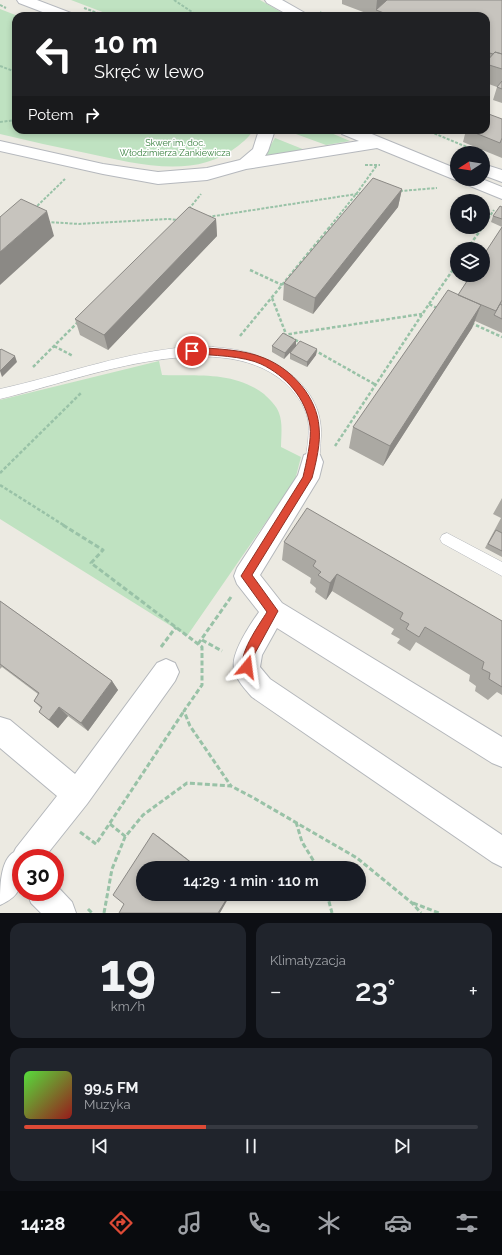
<!DOCTYPE html>
<html lang="pl">
<meta charset="utf-8">
<style>
body{margin:0;font-family:Raleway,sans-serif;background:#20242c;color:#f1f3f6;height:100vh;display:flex;flex-direction:column;font-size:15px;white-space:nowrap}
*{box-sizing:border-box;margin:0}
p{font-size:13px;color:#9ea1a6}
.icon{flex:none;width:22px;height:22px;fill:none;stroke:currentColor;stroke-width:2;stroke-linecap:round;stroke-linejoin:round}
.map{position:relative;height:913px;overflow:hidden}
.drawer{display:flex;flex-direction:column;gap:10px;padding:10px;background:#0d0f14;flex:1}
.drawer>*{flex:none}
.banner{position:absolute;left:12px;top:12px;width:478px;height:122px;border-radius:12px;box-shadow:0 2px 6px #0003;background:#202124;color:#fff;overflow:hidden}
.needle{width:26px;rotate:258deg}
.tools{position:absolute;left:450px;top:146px;display:grid;gap:8px}
.tools a{display:grid;place-items:center;width:40px;height:40px;border-radius:50%;background:#171b24;box-shadow:0 2px 6px #0003;font-size:20px}
.speed{position:absolute;left:12px;top:849px;display:flex;gap:8px;font-size:20px;font-weight:700;text-align:center}
.speed>*{display:grid;place-content:center;width:52px;height:52px;border-radius:50%;background:#171b24;box-shadow:0 2px 6px #0003;line-height:1}
.speed .limit{border:6px solid #d22;background:#fff;color:#111}
.pin{position:absolute;display:grid;place-items:center;width:34px;height:34px;color:#fff;margin:-17px;border:2px solid #fff;border-radius:50%;box-shadow:0 1px 4px #0007}
.me{position:absolute;width:44px;margin:-22px;rotate:16deg;stroke-linejoin:round;filter:drop-shadow(0 0 3px #0008)}
.turn{display:flex;align-items:center;gap:14px;height:84px;padding:0 16px;font-size:18px}
.turn .icon{width:52px;height:52px;stroke-width:2.5}
.turn b{display:block;font-size:28px;line-height:34px}
.then{display:flex;align-items:center;height:38px;padding:0 16px;background:#0003;gap:8px;font-size:15px}
.big{font-size:30px;font-weight:600;line-height:1.1}
.drawer .widget{flex:1;display:flex;flex-direction:column;justify-content:center;gap:6px;min-width:0;padding:0 14px;border-radius:12px;background:#20242c}
.drawer .dial{align-items:center;gap:0}
.dial b{font-size:52px;line-height:1}
.song{display:flex;align-items:center;gap:12px}
.cover{width:48px;height:48px;border-radius:6px;background:linear-gradient(135deg,hsl(110 70% 55%),hsl(0 70% 35%))}
.played{height:4px;border-radius:2px;background:linear-gradient(90deg,#dd4a36 40%,#363941 40%)}
.keys{display:flex;justify-content:space-around;direction:ltr}
.heat{display:flex;justify-content:space-between;align-items:center;font-size:22px;direction:ltr}
.drawer .tiles{flex:1;display:grid;gap:10px;grid-template-columns:1fr 1fr}
.widget:last-child{grid-column:span 2}
.trip{position:absolute;left:136px;top:861px;width:230px;height:40px;border-radius:20px;background:#171b24;box-shadow:0 2px 6px #0003;font-weight:600;line-height:40px;text-align:center}
.tabs{display:flex;height:64px;justify-content:space-around;align-items:center;background:#090b0e;color:#9ea1a6}
.tabs .icon{width:28px;height:28px}
.tabs .selected{color:#dd4a36}
.tabs b{font-size:18px;color:#f1f3f6}
.map>svg:first-child{display:block}
.green{fill:#bfe2c1}
.lines{fill:none;stroke-linecap:round;stroke-linejoin:round}
.service-casing{stroke:#b4b7bb;stroke-width:1}
.minor-casing{stroke:#b4b7bb;stroke-width:2}
.secondary-casing{stroke:#b5b8bd;stroke-width:2}
.path-far2{stroke:#99c2a7;stroke-width:2;stroke-dasharray:3 1.5;stroke-linecap:butt}
.path-far1{stroke:#99c2a7;stroke-width:2.5;stroke-dasharray:3.5 2;stroke-linecap:butt}
.path{stroke:#99c2a7;stroke-width:3;stroke-dasharray:5 2.5;stroke-linecap:butt}
.service{fill:#fff;fill-rule:evenodd}
.minor{fill:#fff;fill-rule:evenodd}
.secondary{fill:#fff;fill-rule:evenodd}
.wall{fill:#aba9a3}
.shaded-wall{fill:#8b8985}
.building{fill:#c7c4be;stroke:#8b8985}
.route{fill:#dd4a36;stroke:#903023}
.labels{text-anchor:middle;stroke-width:3;stroke-linejoin:round;paint-order:stroke}
.far-park-label{font-size:9px;fill:#3a8140;stroke:#fff}
</style>
<div class="map">
<svg width="502" height="913" viewBox="0 0 502 913">
<rect width="100%" height="100%" fill="#eceae2"/>
<path class="green" d="M71,0H260L288,16H113Z
M0,9L18,16H16V130H251L253,131C248,138 244,141 238,146C194,181 135,163 86,153C57,147 29,141 0,134Z
M285,130H324L350,141L326,145Z
M275,138L305,150L259,161L267,151Z
M159,361L162,375C197,376 234,371 264,394C269,399 277,406 279,413C283,423 281,437 281,447L301,457L295,480L187,636L0,519V400Z"/>
<g class="lines">
<defs>
<path id="service" d="M213,347C224,348 235,349 246,352C253,353 259,357 266,360C297,373 323,400 321,436C320,445 321,457 317,466L312,468L307,466L305,462C307,448 310,434 308,420C305,405 295,392 284,382C216,324 77,381 0,399V389C59,376 116,355 176,348C188,347 200,347 213,347Z
M447,533L502,562V576L442,543L440,539L442,535Z"/>
<path id="minor" d="M312,452L320,455L323,462L319,478L260,575L282,603L502,737V767L492,763L277,628L262,655L260,667L270,679L502,835V867L492,862L252,697C245,689 236,680 234,668C231,653 250,625 259,612L237,584L234,576L237,568L298,475L304,455Z
M166,659L175,663L179,672L175,681L87,804L44,858H21C21,882 25,894 0,905C0,888 0,860 14,852L16,848L57,796L0,748V717L10,720L75,774L157,663Z
M55,884L72,902L76,913H41L31,903L27,892H55Z"/>
<path id="secondary" d="M17,0H37L71,13L73,16H53L19,3Z
M265,0H282L305,13L307,16H290L267,3Z
M259,130H275L268,151L265,156L359,141L342,134L340,130H362L457,169V179H482L502,187V199L377,148L246,169L207,180L158,184L103,174L0,151V141L103,164L158,172L207,168L240,160L253,149Z
M483,164L502,170V182L483,175Z"/>
</defs>
<use href="#service" class="service-casing"/>
<use href="#minor" class="minor-casing"/>
<use href="#secondary" class="secondary-casing"/>
<path class="path-far2" d="M174,0L198,16
M0,5L6,8
M84,8L106,16
M320,12L326,16
M0,66L16,72
M0,122L16,120
M426,130L479,152
M365,165H380
M400,191L437,188
M34,209L65,179
M189,209L201,194
M208,217L363,193
M47,222L79,224L168,219L179,220
M483,226L494,210
M328,229L357,193L377,165
M481,229L482,227"/>
<path class="path-far1" d="M467,249L482,228
M250,270L282,285
M272,298L286,334
M429,304L457,264
M471,323L502,337
M283,335L422,314
M240,336L329,228
M290,337L301,343
M54,346L73,356
M314,350L376,385
M33,367L79,321
M335,446L429,304L439,309
M0,473L82,392
M0,485L65,526"/>
<path class="path" d="M63,525L103,550L91,563L202,647V685L184,711L190,726L231,786
M202,640L222,651
M198,644L231,597
M161,647L176,627
M296,822L302,842L318,868
M110,824L126,837
M80,832L96,844L184,711
M327,894L332,913
M413,903L439,913
M88,909L92,913
M104,913L112,869L125,837L143,815L187,783L231,786L252,797L357,858L412,903L421,913"/>
<use href="#service" class="service"/>
<use href="#minor" class="minor"/>
<use href="#secondary" class="secondary"/>
</g>
<path class="wall" d="M342,0H502V103L493,100L497,87L486,83V62L488,60L486,59V16H374L342,4Z
M502,119V158L463,142L466,130H486Z
M402,189L398,207L313,314L283,300L284,283Z
M502,207V227L491,222L493,216Z
M216,219L217,236L108,350L80,335L75,319Z
M502,227V333L475,321L472,328L383,466L349,448L353,427L458,295Z
M296,340V346L284,359L272,352V346Z
M317,349L316,355L307,367L290,359V353Z
M502,498V557L485,548L501,518L493,514Z
M284,542L502,621V695L497,692L488,700L475,691L476,686L469,681L470,675L416,642L410,651L397,643L400,639L391,634L394,629L332,591L326,600L315,592L316,588L310,583L311,578L282,560Z
M0,601L112,681L118,690L88,731L68,716L58,728L39,712L41,708L34,701L38,694L2,667L0,669Z"/>
<path class="shaded-wall" d="M377,0H394L376,10Z
M402,189L398,207L313,314L315,298Z
M47,211L54,236L0,285V252Z
M216,219L217,236L108,350L104,335Z
M481,305L472,328L383,466L390,446Z
M296,340V346L284,359L285,353Z
M317,349L316,355L307,367V362Z
M15,356L17,362L2,377L0,371Z
M337,574L332,591L326,600L330,583Z
M112,681L118,690L88,731L81,723Z
M59,707L68,716L58,728L49,720Z
M153,833L159,837L199,868H198Z
M219,894H221L228,899L220,913H218Z"/>
<path class="building" d="M387,0H502V54L495,52L493,54L486,52V16H392L376,10Z
M495,52L502,54V69L486,64V62Z
M502,81V89L497,87Z
M486,113L502,119V138L500,143L468,130H486Z
M373,178L402,189L315,298L284,283Z
M21,199L47,211L0,252V217Z
M500,206L502,207V219L493,216Z
M189,207L216,219L104,335L75,319Z
M502,227V300L496,311L458,295L471,275H483V256Z
M448,290L481,305L390,446L353,427Z
M500,304L502,305V319L494,315Z
M283,333L296,340L285,353L272,346Z
M300,341L317,349L307,362L290,353Z
M1,349L15,356L0,371V350Z
M307,508L502,621V687L489,679L490,673L482,669L484,662L425,627L419,637L406,629L409,624L400,619L403,613L337,574L330,583L318,575L321,572L313,566L316,561L284,542Z
M496,530L502,533V551L488,544Z
M0,601L112,681L81,723L59,707L49,720L39,712L42,707L34,701L39,693L0,664Z
M153,833L198,868H143V894H219L226,900L218,913H119L124,904L113,895Z"/>
<path class="route" d="M192,347C215,349 243,349 264,358C292,369 317,397 319,427C321,442 316,463 312,478L252,575L278,611L254,655L250,671L247,672L243,671C237,655 259,625 267,612L241,576L303,477C306,464 312,439 310,426C306,398 286,376 261,364C244,356 211,355 192,354L187,351Z"/>
<g class="labels">
<g class="far-park-label">
<text x="175" y="146">Skwer im. doc.<tspan x="175" dy="10">Włodzimierza Zankiewicza</tspan></text>
</g>
</g>
</svg>
<div class="tools">
<a><svg class="needle" viewBox="-14 -14 28 28"><path d="M0-13l5 13h-10z" fill="#e53935"/><path d="M0 13l5-13h-10z" fill="#9ea1a6"/></svg></a>
<a><svg class="icon" aria-label="sound" viewBox="0 0 24 24"><path d="M4 9h4l5-4v14l-5-4H4zM17 9q2 3 0 6"/></svg></a>
<a><svg class="icon" aria-label="layers" viewBox="0 0 24 24"><path d="M12 4l9 5-9 5-9-5zM3 14l9 5 9-5"/></svg></a>
</div>
<div class="speed"><div class="limit">30</div></div>
<div class="pin" style="left:192px;top:351px;background:#d93025"><svg class="icon" aria-label="arrive" viewBox="0 0 24 24"><path d="M6 21V4h12l-3 4 3 4H6"/></svg></div>
<svg class="me" style="left:247px;top:667px" viewBox="-20 -20 40 40"><path d="M0-17L14 15 0 8-14 15z" fill="#dd4a36" stroke="#fff" stroke-width="4"/></svg>
<div class="trip">14:29 · 1 min · 110 m</div>
<div class="banner">
<div class="turn"><svg class="icon" aria-label="left" viewBox="0 0 24 24"><path d="M17 20v-9H6M10 6l-5 5 5 5"/></svg><div><b>10 m</b>Skręć w lewo</div></div>
<div class="then">Potem<svg class="icon" aria-label="right" viewBox="0 0 24 24"><path d="M7 20v-9h11M14 6l5 5-5 5"/></svg></div>
</div>
</div>
<section class="drawer">
<div class="tiles">
<div class="widget dial"><b>19</b><p>km/h</p></div>
<div class="widget"><p>Klimatyzacja</p>
<div class="heat"><a>−</a><b class="big">23°</b><a>+</a></div>
</div>
<div class="widget">
<div class="song"><i class="cover"></i><div><b>99.5 FM</b><p>Muzyka</p></div></div>
<div class="played"></div>
<div class="keys"><svg class="icon" aria-label="previous" viewBox="0 0 24 24"><path d="M18 5L8 12l10 7zM5 5v14"/></svg><svg class="icon" aria-label="pause" viewBox="0 0 24 24"><path d="M8 5v14M16 5v14"/></svg><svg class="icon" aria-label="next" viewBox="0 0 24 24"><path d="M6 5l10 7-10 7zM19 5v14"/></svg></div>
</div>
</div>
</section>
<nav class="tabs">
<b>14:28</b>
<svg class="icon selected" aria-label="directions" viewBox="0 0 24 24"><path d="M12 3l9 9-9 9-9-9zM9 14v-3h6M13 9l2 2-2 2"/></svg>
<svg class="icon" aria-label="music" viewBox="0 0 24 24"><path d="M9 18V5l10-2v13"/><circle cx="6" cy="18" r="3"/><circle cx="16" cy="16" r="3"/></svg>
<svg class="icon" aria-label="phone" viewBox="0 0 24 24"><path d="M5 4h4l2 5-3 2q2 4 5 5l2-3 5 2v4C11 20 4 13 5 4z"/></svg>
<svg class="icon" aria-label="climate" viewBox="0 0 24 24"><path d="M12 3v18M4 7l16 10M4 17L20 7"/></svg>
<svg class="icon" aria-label="car" viewBox="0 0 24 24"><path d="M5 17H2v-5l4-1 3-4h7l3 4 3 1v5h-3M9 17h6M6 11h13"/><circle cx="7" cy="17" r="2"/><circle cx="17" cy="17" r="2"/></svg>
<svg class="icon" aria-label="filters" viewBox="0 0 24 24"><path d="M4 7h16M4 17h16"/><circle cx="9" cy="7" r="2"/><circle cx="15" cy="17" r="2"/></svg>
</nav>
